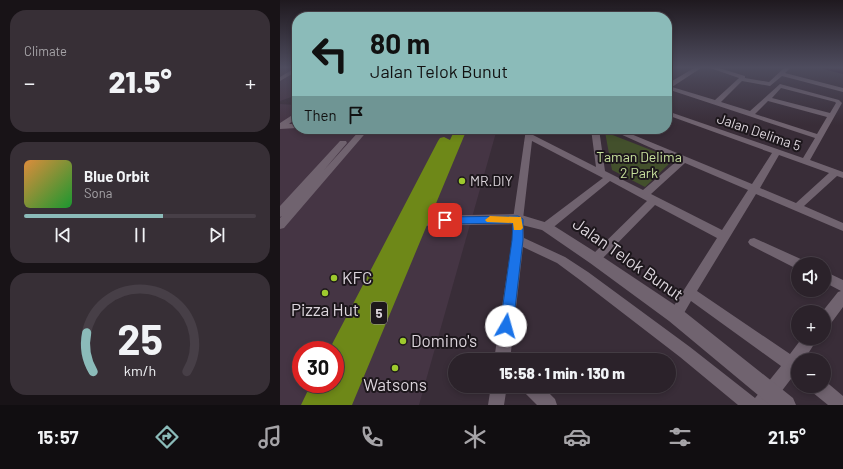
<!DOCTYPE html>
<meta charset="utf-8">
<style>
body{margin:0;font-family:Barlow,sans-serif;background:#372f36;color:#f1f3f6;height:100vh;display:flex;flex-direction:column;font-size:15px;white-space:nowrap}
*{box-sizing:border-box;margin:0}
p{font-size:13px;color:#a6a4a8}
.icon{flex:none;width:22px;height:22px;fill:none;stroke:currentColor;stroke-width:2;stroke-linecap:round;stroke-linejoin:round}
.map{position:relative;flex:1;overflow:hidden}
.drawer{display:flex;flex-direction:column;gap:10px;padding:10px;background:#181317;width:280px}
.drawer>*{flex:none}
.banner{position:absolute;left:12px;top:12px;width:380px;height:122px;border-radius:16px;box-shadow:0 2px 6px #0003,0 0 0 1px #473f47;background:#8bbbb9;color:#111;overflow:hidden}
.buttons{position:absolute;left:511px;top:257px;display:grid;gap:8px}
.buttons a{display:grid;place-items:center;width:40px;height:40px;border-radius:50%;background:#2b222a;box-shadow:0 2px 6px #0003,0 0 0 1px #473f47;font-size:20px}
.speed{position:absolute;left:12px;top:341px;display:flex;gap:8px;font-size:20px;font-weight:700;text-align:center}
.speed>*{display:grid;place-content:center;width:52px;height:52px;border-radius:50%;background:#2b222a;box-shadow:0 2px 6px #0003,0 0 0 1px #473f47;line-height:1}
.speed .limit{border:6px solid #d22;background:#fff;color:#111}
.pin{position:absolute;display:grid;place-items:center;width:34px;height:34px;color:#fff;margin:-17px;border-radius:8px;box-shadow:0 2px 6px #0006}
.me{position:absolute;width:44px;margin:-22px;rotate:7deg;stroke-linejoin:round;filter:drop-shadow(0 0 3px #0008)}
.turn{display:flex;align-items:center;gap:14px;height:84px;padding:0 12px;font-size:18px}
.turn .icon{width:52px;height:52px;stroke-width:2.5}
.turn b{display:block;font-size:28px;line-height:34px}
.then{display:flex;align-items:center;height:38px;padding:0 12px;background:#0003;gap:8px;font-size:15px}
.big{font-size:30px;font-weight:800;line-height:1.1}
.drawer .tile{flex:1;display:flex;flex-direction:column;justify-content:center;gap:6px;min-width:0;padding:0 14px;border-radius:16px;background:#372f36}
.drawer .dial{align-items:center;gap:0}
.dial svg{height:104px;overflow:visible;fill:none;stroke:#473f47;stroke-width:7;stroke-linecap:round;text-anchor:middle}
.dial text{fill:#f1f3f6;stroke:none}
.song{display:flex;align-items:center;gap:12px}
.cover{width:48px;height:48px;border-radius:6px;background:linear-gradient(135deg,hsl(30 70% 55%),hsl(130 70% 35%))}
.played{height:4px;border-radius:2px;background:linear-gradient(90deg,#8bbbb9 60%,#473f47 60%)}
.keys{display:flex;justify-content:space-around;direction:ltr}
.heat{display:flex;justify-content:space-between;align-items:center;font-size:22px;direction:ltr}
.trip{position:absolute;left:168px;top:353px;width:228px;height:40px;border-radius:20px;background:#2b222a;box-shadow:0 2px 6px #0003,0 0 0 1px #473f47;font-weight:800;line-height:40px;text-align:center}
.tabs{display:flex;height:64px;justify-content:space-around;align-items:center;background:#110e11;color:#a6a4a8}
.tabs .icon{width:28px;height:28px}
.tabs .selected{color:#8bbbb9}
.tabs b{font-size:18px;color:#f1f3f6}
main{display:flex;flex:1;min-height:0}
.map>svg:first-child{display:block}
.built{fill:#453544;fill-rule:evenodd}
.green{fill:#43502c}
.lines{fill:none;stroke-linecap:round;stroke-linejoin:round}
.canal{fill:#250924;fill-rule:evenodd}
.minor{fill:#70636f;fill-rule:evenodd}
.tertiary{fill:#70636f;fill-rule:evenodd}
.trunk{fill:#6e8818;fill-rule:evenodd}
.route{fill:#1a73e8;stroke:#114b97}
.slow{fill:#f59e0b}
.poi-dot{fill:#9eca2e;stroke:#1d171c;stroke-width:1.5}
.labels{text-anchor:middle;stroke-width:4;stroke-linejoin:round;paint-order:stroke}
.shield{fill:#1d171c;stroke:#a39ca2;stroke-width:1}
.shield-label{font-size:13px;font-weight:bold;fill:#dcd5dc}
.street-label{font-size:14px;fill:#dcd5dc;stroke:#1d171c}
.park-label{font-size:14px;fill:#c7e09c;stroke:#1d171c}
.poi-label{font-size:14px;fill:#dcd5dc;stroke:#1d171c;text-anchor:start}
.near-street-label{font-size:17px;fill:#dcd5dc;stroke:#1d171c}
.near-poi-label{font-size:17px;fill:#dcd5dc;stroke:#1d171c;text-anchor:start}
</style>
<main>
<section class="drawer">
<div class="tile"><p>Climate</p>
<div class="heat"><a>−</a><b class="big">21.5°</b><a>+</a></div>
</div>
<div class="tile">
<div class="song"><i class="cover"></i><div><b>Blue Orbit</b><p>Sona</p></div></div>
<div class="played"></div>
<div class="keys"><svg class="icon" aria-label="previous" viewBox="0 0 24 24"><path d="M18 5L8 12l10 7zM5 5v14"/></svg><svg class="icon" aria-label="pause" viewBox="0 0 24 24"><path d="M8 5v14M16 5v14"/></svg><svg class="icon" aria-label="next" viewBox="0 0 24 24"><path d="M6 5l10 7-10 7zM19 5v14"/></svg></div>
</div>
<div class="tile dial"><svg viewBox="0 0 100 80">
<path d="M14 69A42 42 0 1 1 86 69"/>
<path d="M14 69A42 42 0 0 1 9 39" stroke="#8bbbb9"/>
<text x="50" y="56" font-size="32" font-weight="700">25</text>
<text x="50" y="72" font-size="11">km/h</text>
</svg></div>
</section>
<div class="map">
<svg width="563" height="405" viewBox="0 0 563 405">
<rect width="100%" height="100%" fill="#392d38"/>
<path class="built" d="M0,68H17V95L0,101Z
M0,104L17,105V129H217L139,405H0ZM21,350H55V384H21Z"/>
<path class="green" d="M325,132L394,159L365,187L332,170Z"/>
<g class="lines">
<path class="canal" d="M543,68L563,70V74L543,69Z"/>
<path class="minor" d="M15,68H17V71L0,81V77Z
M414,68H421L392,87L435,100L459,78L430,68H439L465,76V78L489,82L504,68H510L505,73L563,88V92L502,76L490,86L462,81L441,102L470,111L500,84L559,100L562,103L530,160L563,172V178L557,176L524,206L563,223V231L476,194L417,291L510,354L522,338H538L524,360H518V377L514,375L491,405H458L400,357L300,280L277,263L243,247L230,360H214L232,240L233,219L246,129H254L253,135L316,167L311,129H319L325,171L363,190L398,160L329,129H339L472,184L492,153L387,115V111L523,158L535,138L387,89V84ZM501,88L555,102L556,103L550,113L492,98ZM488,101L547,117L537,134L475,114ZM252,141L323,178L262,224L261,227L262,230H270L330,181L367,201L311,256L309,259L311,262L315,264L319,262L375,205L437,238L388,315L390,320L395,321L400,320L411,301L501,366L475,398L410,347L308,272L285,257L244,238L243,219ZM499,155L549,173L516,203L480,188ZM405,163L468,190L442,230L371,194Z
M17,112V117L9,124H17V128L0,129V123Z
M81,129H89L4,228L0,229V218L2,216L0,217V206L60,141H66L67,143L44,170Z
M474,238L523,260L525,264H518V269L515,268L470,245L468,242L470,239Z
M544,271L563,280V307L549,326L544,328V312H542L558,292L561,291L544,282Z
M544,380L563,396V405H548L532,392L530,386H544Z
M211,386H227L224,405H208Z
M242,386H262L275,399L277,405H257L244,392Z"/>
<path class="tertiary" d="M238,214L271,224L320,255L401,309L513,398L516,405H490L389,321L310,263L262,230L238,224L134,226L129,224L128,221L129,218L134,216Z"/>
<path class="trunk" d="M175,129H187L72,405H21L31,384H55V377L56,381L60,373L55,375V350H49L158,141L160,138L164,137L170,140Z"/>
</g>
<linearGradient id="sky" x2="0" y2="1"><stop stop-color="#1f191f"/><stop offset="0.54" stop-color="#4e4c5e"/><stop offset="1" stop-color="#4e4c5e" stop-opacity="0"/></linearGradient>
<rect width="563" height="125" fill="url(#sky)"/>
<path class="route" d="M238,216L243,219V240L233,326L231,331L226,333L222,331L220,326L232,240L233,223L165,224L160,220L165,217Z"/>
<path class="slow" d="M210,216L241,217L243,228L241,230H234L233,223L207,222L205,220Z"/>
<g class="poi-dot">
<circle cx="182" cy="181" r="4"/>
<circle cx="54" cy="278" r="4"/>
<circle cx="45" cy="293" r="4"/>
<circle cx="123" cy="341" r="4"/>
<circle cx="115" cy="368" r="4"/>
</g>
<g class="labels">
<rect class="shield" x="91" y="302" width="16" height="22" rx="3"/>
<g class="shield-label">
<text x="99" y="318">5</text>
</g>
<g class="street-label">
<text transform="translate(479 132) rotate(19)" y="5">Jalan Delima 5</text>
</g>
<g class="park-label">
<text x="359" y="162">Taman Delima<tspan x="359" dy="16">2 Park</tspan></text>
</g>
<g class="poi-label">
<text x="190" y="186">MR.DIY</text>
</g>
<g class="near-street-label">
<text transform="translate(348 259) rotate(35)" y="6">Jalan Telok Bunut</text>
</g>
<g class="near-poi-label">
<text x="62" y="284">KFC</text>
<text x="45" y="316" text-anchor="middle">Pizza Hut</text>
<text x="131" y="347">Domino's</text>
<text x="115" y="391" text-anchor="middle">Watsons</text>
</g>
</g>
</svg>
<div class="buttons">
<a><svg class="icon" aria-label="sound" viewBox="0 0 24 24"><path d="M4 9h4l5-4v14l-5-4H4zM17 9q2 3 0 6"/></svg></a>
<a>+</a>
<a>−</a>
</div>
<div class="speed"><div class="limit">30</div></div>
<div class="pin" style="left:165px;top:220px;background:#d93025"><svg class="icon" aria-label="arrive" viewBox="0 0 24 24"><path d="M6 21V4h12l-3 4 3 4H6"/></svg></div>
<svg class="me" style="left:226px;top:326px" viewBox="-20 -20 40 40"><circle r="19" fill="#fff"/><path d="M0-13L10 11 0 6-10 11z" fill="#1a73e8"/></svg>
<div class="trip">15:58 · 1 min · 130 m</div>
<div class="banner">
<div class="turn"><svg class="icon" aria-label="left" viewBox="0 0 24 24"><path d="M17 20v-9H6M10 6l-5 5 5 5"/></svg><div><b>80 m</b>Jalan Telok Bunut</div></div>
<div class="then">Then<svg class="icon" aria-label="arrive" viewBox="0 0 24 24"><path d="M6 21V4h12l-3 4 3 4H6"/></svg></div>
</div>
</div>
</main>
<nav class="tabs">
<b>15:57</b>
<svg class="icon selected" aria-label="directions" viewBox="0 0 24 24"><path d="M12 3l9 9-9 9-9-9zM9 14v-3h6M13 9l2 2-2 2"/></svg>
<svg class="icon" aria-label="music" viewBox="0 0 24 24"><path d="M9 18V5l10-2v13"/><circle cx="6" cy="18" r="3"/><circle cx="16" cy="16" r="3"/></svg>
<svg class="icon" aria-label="phone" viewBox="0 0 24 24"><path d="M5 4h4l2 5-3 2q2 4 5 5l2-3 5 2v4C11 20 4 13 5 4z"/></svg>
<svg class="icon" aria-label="climate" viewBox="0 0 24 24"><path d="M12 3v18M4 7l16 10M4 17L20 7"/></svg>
<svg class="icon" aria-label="car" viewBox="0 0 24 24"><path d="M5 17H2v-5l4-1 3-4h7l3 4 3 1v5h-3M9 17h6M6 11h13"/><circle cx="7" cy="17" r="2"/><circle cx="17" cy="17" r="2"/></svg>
<svg class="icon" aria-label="filters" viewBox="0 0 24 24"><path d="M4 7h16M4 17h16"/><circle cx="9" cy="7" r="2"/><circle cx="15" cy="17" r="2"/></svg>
<b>21.5°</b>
</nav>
